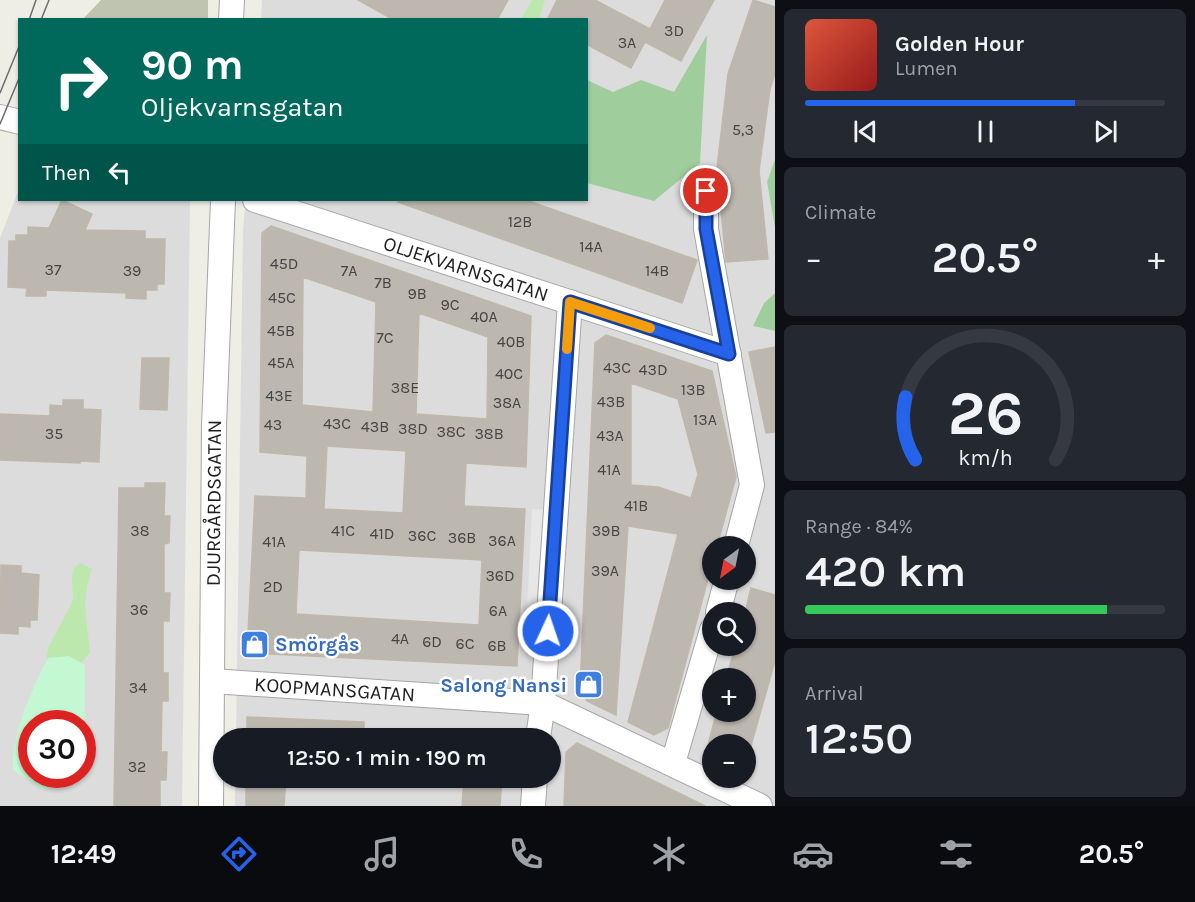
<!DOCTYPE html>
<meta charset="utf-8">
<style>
body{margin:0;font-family:Karla,sans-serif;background:#242831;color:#f1f3f6;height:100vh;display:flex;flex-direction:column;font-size:22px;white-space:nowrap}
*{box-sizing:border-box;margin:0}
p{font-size:20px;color:#9ea1a6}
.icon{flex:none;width:33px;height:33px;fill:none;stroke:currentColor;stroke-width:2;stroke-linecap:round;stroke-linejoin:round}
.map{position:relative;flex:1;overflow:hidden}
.drawer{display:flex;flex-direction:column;gap:9px;padding:9px;background:#0d0f14;width:420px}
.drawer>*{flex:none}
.guide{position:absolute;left:18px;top:18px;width:570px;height:183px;border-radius:0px;box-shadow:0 2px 4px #0004;background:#00695c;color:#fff;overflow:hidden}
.needle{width:39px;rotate:212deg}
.buttons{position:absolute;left:702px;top:536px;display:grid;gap:12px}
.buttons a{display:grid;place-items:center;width:54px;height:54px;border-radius:50%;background:#171b24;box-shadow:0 2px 4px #0004;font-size:30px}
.speed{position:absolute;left:18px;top:710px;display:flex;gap:12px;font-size:30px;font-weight:700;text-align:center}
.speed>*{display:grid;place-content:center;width:78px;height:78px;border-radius:50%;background:#171b24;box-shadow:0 2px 4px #0004;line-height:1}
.speed .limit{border:9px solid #d22;background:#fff;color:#111}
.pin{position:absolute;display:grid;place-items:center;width:51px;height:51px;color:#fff;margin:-26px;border:3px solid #fff;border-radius:50%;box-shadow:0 2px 6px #0007}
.me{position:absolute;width:66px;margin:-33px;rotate:3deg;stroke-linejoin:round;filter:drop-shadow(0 0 4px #0008)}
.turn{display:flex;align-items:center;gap:21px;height:126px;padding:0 24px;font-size:27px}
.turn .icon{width:78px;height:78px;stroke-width:2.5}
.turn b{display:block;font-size:42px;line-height:51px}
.then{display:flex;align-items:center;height:57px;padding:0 24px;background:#0003;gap:12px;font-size:22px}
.big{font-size:45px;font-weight:600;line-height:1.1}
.drawer .widget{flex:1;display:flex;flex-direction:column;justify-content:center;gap:9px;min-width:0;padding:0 21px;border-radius:9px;background:#242831}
.drawer .dial{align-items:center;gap:0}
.dial svg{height:156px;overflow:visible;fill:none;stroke:#363941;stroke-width:7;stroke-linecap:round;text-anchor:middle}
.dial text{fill:#f1f3f6;stroke:none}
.song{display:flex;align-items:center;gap:18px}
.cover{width:72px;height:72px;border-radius:9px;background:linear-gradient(135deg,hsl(10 70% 55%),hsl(0 70% 35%))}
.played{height:6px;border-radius:3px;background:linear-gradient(90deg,#2563eb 75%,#363941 75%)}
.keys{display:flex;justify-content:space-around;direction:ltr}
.heat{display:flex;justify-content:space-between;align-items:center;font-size:33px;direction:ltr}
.charge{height:9px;border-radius:4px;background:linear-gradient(90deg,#34c759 84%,#363941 0)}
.trip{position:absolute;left:213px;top:728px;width:348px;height:60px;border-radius:30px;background:#171b24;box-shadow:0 2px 4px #0004;font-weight:600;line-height:60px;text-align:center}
.tab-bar{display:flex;height:96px;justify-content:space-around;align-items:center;background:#090b0e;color:#9ea1a6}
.tab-bar .icon{width:42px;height:42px}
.tab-bar .on{color:#2563eb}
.tab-bar b{font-size:27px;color:#f1f3f6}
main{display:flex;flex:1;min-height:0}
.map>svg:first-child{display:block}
.residential{fill:#dddcdc;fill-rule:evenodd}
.construction{fill:#bfc4b1}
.grass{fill:#bde8ad}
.forest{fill:#9fcd9b}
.park{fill:#c4f8d3;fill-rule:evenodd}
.parking{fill:#e7e7e7}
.building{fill:#bcb7af;stroke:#c0b8a8;stroke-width:1.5;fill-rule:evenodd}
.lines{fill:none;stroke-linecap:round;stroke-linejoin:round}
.minor-casing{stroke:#a6a6a6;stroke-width:26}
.minor{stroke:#fff;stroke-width:24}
.tram{stroke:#6d6d6d;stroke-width:1.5}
.route-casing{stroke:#184099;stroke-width:15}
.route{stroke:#2563eb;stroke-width:10}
.slow{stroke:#f59e0b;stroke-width:10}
.labels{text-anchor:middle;stroke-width:5;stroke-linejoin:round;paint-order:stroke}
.number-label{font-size:16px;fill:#464543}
.street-label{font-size:20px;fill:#1f1f1f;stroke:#fff}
.shop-label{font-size:20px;font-weight:bold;fill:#366cbe;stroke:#fff;text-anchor:start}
</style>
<main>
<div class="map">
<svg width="775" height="806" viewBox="0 0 775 806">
<rect width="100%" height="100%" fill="#efeee5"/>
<path class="residential" d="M262,0H775V159L767,182L775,228V293L764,303L753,326L775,331V806H235V777H550V738H236L243,228L246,200H586V20L261,19ZM712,546H746V579H712ZM712,612H746V645H712ZM712,678H746V711H712ZM712,744H746V777H712Z
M19,189L20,200H190L182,806H0V238ZM32,723H82V774H32Z"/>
<path class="construction" d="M101,0H208V19H83Z"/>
<path class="grass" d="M532,0H545L539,19H521Z
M81,563L92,569L87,586L85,606L90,653L79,665L47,662V654L49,646L72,603C76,589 65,570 81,563Z"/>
<path class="forest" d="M707,35L700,163L654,201L587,183V80L613,92L641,80L674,92Z
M775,159V228L767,182Z
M775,293V331L753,326L764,303Z"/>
<path class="park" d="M69,656L85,665L84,772L74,785L43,789L13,770C11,735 32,689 48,658ZM32,723H82V774H32Z"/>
<path class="parking" d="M532,509L548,510L541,653L525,652Z"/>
<path class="building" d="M358,0H508L497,20H394Z
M557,0H595L650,29L665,0H714L681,61L645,42L631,68L586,44V20H547Z
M753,0L775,7V74L770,89L759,171L768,259L726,262L717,168L728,74Z
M62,200L92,214L85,230L145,231V239H165L164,284H157V290H146V299L126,298V293L46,290V296H26L27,288L8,287L9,241H16V235H28V227L49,228Z
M399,200H526L697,260L682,303L398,202Z
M271,226L531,316L526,467L466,463L464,506L525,509L517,666L247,653L255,496L306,498L307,456L260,452L262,233ZM303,277L376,302L373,412L302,405ZM419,313L488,337L487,419L416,414ZM327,446L406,451L403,513L324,509ZM299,550L482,560L479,625L296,614Z
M606,335L712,371L736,477L717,546H712V564L668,728L654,735L628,722L678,534L628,526L616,715L587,701L580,689L595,343ZM631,383L678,399L698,474L691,498L658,487L631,485Z
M775,347V432L766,433L749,352Z
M142,358H169L167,410L140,409Z
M63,400H83V409L101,410L99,462L80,461V463L0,460V414L50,416V405L63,406Z
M145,483H165L164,516H170L169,543L164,544V593H170L169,621H163V673H168V701H162L161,752H167L166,780H160V806H114L119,488H145Z
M1,565L21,566V573L39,575L37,620H30V627L18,626V634L0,633Z
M751,588L775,595V661L748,756H746V744L708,745L717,711H746V678H726L736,645H746L745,612Z
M247,717L364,722V738H247Z
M577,743L705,806H564L566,752Z
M246,777H286L284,806H246Z
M464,777H502L500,806H462Z"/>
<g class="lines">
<defs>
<g id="minor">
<path d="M231,20L232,0"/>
<path d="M0,117L20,122"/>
<path d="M706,191V229L752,485L736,546"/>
<path id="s1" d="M255,200L729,354"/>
<path d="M718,612L727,579"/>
<path id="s2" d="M212,681L543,703L760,806"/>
<path d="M538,738L543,703L570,302"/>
<path d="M673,763L712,630"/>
<path id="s3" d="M211,806L214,426L223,200"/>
<path d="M533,806L535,777"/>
</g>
</defs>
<use href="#minor" class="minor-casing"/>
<use href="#minor" class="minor"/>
<path class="tram" d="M29,20L36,0
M41,20L49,0
M0,93L20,44
M0,124L20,76"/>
</g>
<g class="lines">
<defs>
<path id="route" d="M548,631L570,302L729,354L706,229V191"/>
</defs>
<use href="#route" class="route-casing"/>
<use href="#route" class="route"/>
<path class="slow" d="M567,349L570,302L650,328"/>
</g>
<defs>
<symbol id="shop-square" viewBox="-11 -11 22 22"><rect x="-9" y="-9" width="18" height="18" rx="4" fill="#3f7fe0" stroke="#fff"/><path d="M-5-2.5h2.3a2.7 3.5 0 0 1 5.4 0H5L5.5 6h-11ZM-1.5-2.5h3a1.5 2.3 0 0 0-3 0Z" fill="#fff"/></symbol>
</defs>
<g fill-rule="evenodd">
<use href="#shop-square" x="238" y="628" width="33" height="33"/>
<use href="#shop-square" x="572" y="668" width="33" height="33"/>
</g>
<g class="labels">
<g class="number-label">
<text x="674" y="36">3D</text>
<text x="627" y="48">3A</text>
<text x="743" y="135">5,3</text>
<text x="520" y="227">12B</text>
<text x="591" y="252">14A</text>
<text x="284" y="269">45D</text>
<text x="53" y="275">37</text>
<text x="132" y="276">39</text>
<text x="349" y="276">7A</text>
<text x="657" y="276">14B</text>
<text x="383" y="288">7B</text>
<text x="417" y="299">9B</text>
<text x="282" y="303">45C</text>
<text x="450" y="310">9C</text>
<text x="484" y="322">40A</text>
<text x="281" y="336">45B</text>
<text x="385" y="343">7C</text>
<text x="511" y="347">40B</text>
<text x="281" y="368">45A</text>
<text x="617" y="373">43C</text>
<text x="653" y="375">43D</text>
<text x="509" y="379">40C</text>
<text x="405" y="393">38E</text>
<text x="693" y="395">13B</text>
<text x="279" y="401">43E</text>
<text x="611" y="407">43B</text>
<text x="507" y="408">38A</text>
<text x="705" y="425">13A</text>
<text x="337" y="429">43C</text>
<text x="273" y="430">43</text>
<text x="375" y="432">43B</text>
<text x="413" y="434">38D</text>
<text x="451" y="437">38C</text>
<text x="54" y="439">35</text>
<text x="489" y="439">38B</text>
<text x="610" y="441">43A</text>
<text x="609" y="475">41A</text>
<text x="636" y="511">41B</text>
<text x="140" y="536">38</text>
<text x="343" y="536">41C</text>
<text x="606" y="536">39B</text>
<text x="382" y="539">41D</text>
<text x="422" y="541">36C</text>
<text x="462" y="543">36B</text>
<text x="502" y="546">36A</text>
<text x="274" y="547">41A</text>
<text x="605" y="576">39A</text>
<text x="500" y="581">36D</text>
<text x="273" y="592">2D</text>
<text x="139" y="615">36</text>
<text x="498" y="616">6A</text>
<text x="400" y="644">4A</text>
<text x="432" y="647">6D</text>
<text x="465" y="649">6C</text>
<text x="497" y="651">6B</text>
<text x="138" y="693">34</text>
<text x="137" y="772">32</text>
</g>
<g class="street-label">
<text dy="7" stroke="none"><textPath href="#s1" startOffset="222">OLJEKVARNSGATAN</textPath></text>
<text dy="7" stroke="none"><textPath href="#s3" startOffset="303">DJURGÅRDSGATAN</textPath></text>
<text dy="7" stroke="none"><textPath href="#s2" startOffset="123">KOOPMANSGATAN</textPath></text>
</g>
<g class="shop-label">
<text x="275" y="651">Smörgås</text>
<text x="567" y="692" text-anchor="end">Salong Nansi</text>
</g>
</g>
</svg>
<div class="buttons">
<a><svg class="needle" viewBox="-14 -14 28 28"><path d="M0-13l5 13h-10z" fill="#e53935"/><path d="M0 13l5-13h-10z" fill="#9ea1a6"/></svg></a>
<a><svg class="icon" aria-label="search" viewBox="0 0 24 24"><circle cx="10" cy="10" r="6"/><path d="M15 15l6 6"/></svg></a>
<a>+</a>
<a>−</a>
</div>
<div class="speed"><div class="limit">30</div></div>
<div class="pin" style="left:706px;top:191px;background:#d93025"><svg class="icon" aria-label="arrive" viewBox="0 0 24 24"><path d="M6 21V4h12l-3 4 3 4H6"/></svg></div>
<svg class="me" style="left:548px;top:631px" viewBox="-20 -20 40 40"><circle r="17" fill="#2563eb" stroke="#fff" stroke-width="3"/><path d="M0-11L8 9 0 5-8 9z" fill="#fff"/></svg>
<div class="trip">12:50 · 1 min · 190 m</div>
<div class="guide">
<div class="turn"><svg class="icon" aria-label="right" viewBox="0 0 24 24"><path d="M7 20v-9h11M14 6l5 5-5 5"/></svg><div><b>90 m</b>Oljekvarnsgatan</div></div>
<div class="then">Then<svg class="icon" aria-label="left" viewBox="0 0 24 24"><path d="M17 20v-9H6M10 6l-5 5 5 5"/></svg></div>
</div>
</div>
<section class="drawer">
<div class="widget">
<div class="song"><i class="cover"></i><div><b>Golden Hour</b><p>Lumen</p></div></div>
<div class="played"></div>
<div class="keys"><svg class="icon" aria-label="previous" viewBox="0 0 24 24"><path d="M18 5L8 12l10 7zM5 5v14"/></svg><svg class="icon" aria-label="pause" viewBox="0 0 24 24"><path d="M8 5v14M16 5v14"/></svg><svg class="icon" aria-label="next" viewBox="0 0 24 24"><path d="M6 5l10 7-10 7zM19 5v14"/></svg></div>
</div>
<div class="widget"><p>Climate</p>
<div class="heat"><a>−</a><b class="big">20.5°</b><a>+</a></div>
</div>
<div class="widget dial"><svg viewBox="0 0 100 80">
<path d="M14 69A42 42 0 1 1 86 69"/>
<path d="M14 69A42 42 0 0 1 9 37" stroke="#2563eb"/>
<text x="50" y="56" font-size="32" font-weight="700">26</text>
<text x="50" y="72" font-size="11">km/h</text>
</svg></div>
<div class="widget"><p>Range · 84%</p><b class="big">420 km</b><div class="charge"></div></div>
<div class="widget"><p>Arrival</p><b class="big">12:50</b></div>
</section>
</main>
<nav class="tab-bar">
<b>12:49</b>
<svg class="icon on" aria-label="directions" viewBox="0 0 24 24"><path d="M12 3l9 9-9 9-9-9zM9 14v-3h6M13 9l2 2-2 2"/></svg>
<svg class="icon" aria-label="music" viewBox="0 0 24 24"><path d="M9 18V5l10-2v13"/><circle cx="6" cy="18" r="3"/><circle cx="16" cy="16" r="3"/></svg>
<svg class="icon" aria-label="phone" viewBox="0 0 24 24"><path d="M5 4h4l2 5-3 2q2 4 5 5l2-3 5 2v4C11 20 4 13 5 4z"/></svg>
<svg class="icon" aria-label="climate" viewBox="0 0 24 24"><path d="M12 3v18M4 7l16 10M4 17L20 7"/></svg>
<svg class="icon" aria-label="car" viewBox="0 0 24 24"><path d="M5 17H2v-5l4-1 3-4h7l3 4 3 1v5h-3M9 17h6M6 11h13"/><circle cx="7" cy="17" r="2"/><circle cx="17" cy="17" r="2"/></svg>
<svg class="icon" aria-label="filters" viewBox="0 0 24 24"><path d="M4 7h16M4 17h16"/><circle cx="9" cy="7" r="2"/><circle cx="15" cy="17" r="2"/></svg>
<b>20.5°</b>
</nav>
